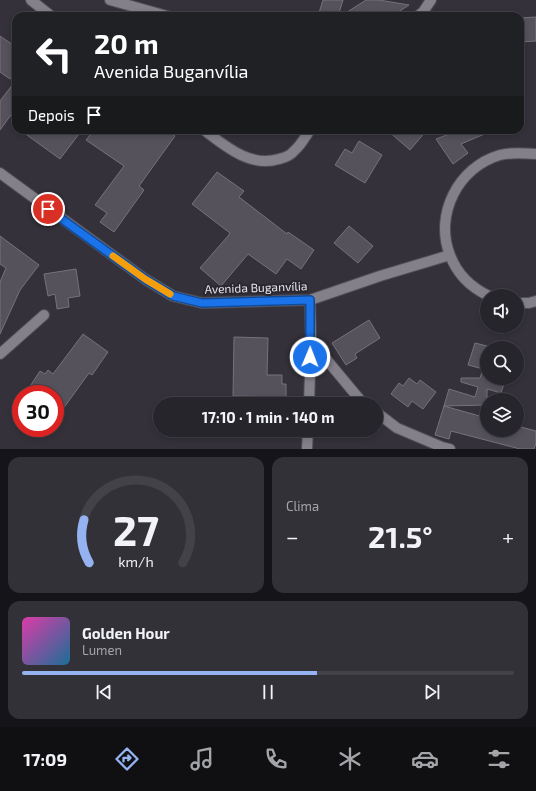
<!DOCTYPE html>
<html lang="pt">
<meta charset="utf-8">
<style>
body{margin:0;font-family:"Exo 2",sans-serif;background:#333138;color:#f1f3f6;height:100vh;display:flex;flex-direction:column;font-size:15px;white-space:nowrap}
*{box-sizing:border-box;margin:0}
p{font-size:13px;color:#a4a5a9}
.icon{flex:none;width:22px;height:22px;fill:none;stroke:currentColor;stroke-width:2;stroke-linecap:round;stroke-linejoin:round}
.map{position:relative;height:449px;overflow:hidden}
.drawer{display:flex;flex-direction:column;gap:8px;padding:8px;background:#151418;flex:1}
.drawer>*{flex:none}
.hud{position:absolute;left:12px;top:12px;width:512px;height:122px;border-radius:12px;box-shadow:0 2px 6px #0003,0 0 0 1px #434248;background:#202124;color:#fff;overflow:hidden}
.buttons{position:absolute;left:480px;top:289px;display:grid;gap:8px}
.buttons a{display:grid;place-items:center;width:44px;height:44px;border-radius:50%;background:#27252c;box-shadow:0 2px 6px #0003,0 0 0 1px #434248;font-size:20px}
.speed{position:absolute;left:12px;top:385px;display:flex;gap:8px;font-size:20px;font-weight:700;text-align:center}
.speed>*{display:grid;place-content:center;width:52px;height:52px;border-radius:50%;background:#27252c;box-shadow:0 2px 6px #0003,0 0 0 1px #434248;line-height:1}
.speed .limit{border:6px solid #d22;background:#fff;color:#111}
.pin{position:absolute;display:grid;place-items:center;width:34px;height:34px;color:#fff;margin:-17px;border:2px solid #fff;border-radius:50%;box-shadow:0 1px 4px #0007}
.me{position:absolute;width:44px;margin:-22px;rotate:1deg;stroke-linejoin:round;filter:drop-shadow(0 0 3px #0008)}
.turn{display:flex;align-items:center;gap:14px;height:84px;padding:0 16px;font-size:18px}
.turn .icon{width:52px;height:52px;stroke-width:2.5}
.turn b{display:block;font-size:28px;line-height:34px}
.then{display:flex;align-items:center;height:38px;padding:0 16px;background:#0003;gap:8px;font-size:15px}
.big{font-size:30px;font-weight:700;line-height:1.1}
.drawer .tile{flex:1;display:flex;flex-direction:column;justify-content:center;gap:6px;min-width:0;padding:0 14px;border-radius:12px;background:#333138}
.drawer .dial{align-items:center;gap:0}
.dial svg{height:104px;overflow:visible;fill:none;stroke:#434248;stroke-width:7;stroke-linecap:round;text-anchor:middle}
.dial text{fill:#f1f3f6;stroke:none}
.song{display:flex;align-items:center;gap:12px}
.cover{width:48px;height:48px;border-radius:6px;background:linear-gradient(135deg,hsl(320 70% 55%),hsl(200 70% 35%))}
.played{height:4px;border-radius:2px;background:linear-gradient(90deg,#95b2f1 60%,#434248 60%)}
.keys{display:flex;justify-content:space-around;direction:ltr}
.heat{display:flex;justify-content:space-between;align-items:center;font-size:22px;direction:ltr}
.drawer .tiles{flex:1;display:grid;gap:8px;grid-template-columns:1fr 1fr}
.tile:last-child{grid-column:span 2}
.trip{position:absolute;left:153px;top:397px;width:230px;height:40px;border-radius:20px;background:#27252c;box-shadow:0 2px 6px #0003,0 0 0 1px #434248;font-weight:700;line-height:40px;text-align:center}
.tab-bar{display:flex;height:64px;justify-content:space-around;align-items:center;background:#100f12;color:#a4a5a9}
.tab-bar .icon{width:28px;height:28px}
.tab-bar .selected{color:#95b2f1}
.tab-bar b{font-size:18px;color:#f1f3f6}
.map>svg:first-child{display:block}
.building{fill:#55525c;stroke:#76727c}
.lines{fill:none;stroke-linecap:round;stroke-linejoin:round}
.minor-casing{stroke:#514e56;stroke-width:12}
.minor{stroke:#83808a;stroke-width:10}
.route-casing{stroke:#114b97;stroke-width:10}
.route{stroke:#1a73e8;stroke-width:7}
.slow{stroke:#f59e0b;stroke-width:7}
.labels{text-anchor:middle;stroke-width:4;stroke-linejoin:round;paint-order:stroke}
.street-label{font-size:12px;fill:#e8e6ec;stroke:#2a2730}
</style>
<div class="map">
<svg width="536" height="449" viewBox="0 0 536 449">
<rect width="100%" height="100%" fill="#34313a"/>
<path class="building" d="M323,0H343L338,16H318Z
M366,0H379L409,5L392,16H341Z
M536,17V41L520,42V18Z
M0,36L16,47V70L10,79L0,72Z
M16,80V108L0,130V101Z
M20,130H82L60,159Z
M94,130H167L175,136L139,186L144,190L114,232L100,222L107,213L95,205L124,166L86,140Z
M387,130H427L410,150Z
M460,130H494L461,144L468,153L453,164L436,139Z
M359,141L382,155L365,183L335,165L345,149L352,153Z
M217,172L244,191L239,197L287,234L288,232L314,250L301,269L287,259L276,274L248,254L221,286L200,268L228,236L230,233L192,204Z
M349,226L373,246L358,263L334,243Z
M0,236L39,265L20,290L0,334V282L6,268L0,264Z
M76,269L80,296L68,298L69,307L57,309L55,294L48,296L44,274Z
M369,320L380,338L355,354L357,358L346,365L332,343Z
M83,334L108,352L92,375L89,373L55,420V394H25L40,371L45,374L48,370L53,374Z
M234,337L268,338L267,375H282V384H286V397L233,396Z
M475,343L487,346V378H506L501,393L487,389V405L444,406L449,389L475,397L478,387L461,382V378H480L483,369L468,365Z
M409,378L417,384L420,380L436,392L423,409L412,401L408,407L391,394L399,383L403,386Z
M444,406L487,418V430H517V426L536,431V443L534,449H520L451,431L449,439L435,435Z"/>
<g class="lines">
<defs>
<path id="minor" d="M31,0L51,16
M110,0L167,16
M418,16L423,12L431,0
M204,130C225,146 250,168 279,159C284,158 291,155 295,150C301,145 305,137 310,130
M0,173L145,279L173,296L202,303L310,300L380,276L450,255
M489,296C472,288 457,274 450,255C434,215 458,167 500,155C511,152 524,153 536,154
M517,303H529L536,301
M311,341L361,401L366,404
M0,354L44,315
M309,404L311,341L310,300
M376,412L397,428L442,447L450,449
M307,449L308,430"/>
</defs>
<use href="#minor" class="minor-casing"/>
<use href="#minor" class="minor"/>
</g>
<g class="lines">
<defs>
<path id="route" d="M48,209L145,279L173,296L202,303L310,300V357"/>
</defs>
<use href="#route" class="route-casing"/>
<use href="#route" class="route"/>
<path class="slow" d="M113,256L145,279L170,294"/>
</g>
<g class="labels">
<g class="street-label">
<text transform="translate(256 288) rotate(-2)" y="4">Avenida Buganvília</text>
</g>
</g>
</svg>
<div class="buttons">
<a><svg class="icon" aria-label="sound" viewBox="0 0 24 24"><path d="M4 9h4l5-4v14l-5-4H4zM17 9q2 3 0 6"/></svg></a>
<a><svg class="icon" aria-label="search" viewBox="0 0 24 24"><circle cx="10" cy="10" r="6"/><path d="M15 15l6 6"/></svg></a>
<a><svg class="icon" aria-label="layers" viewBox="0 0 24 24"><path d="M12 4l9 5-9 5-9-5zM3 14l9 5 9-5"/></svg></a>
</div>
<div class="speed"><div class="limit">30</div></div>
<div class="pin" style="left:48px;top:209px;background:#d93025"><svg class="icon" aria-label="arrive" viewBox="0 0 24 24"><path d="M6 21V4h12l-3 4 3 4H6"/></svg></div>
<svg class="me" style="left:310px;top:357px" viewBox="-20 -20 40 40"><circle r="17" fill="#1a73e8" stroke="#fff" stroke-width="3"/><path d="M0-11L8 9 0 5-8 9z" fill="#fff"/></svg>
<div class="trip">17:10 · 1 min · 140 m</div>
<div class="hud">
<div class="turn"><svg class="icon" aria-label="left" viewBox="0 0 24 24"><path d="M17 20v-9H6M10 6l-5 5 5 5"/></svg><div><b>20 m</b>Avenida Buganvília</div></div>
<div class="then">Depois<svg class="icon" aria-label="arrive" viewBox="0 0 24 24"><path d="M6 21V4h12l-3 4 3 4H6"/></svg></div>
</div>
</div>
<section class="drawer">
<div class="tiles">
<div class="tile dial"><svg viewBox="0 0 100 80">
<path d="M14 69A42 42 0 1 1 86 69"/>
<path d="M14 69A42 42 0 0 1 10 36" stroke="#95b2f1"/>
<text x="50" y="56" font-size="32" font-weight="700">27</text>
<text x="50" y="72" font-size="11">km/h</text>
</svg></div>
<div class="tile"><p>Clima</p>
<div class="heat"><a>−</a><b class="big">21.5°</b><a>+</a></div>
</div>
<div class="tile">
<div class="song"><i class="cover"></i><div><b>Golden Hour</b><p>Lumen</p></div></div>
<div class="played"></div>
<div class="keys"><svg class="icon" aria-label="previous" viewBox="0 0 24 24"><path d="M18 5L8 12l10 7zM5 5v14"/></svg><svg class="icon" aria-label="pause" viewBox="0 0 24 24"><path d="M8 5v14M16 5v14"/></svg><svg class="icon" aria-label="next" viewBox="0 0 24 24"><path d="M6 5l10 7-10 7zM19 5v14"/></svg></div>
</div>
</div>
</section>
<nav class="tab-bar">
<b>17:09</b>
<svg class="icon selected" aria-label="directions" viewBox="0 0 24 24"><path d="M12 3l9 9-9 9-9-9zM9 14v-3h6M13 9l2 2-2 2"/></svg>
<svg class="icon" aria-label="music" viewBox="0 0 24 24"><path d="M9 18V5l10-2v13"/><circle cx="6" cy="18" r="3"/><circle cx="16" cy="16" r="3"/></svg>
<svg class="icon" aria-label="phone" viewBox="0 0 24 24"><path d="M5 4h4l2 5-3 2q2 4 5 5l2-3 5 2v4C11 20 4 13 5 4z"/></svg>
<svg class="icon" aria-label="climate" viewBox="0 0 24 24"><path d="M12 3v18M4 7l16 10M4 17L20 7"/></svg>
<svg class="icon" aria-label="car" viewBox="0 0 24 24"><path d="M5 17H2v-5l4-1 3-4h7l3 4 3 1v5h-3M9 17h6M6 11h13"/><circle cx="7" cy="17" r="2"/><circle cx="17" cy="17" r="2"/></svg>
<svg class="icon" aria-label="filters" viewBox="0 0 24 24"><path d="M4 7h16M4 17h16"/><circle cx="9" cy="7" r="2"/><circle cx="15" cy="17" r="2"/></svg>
</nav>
